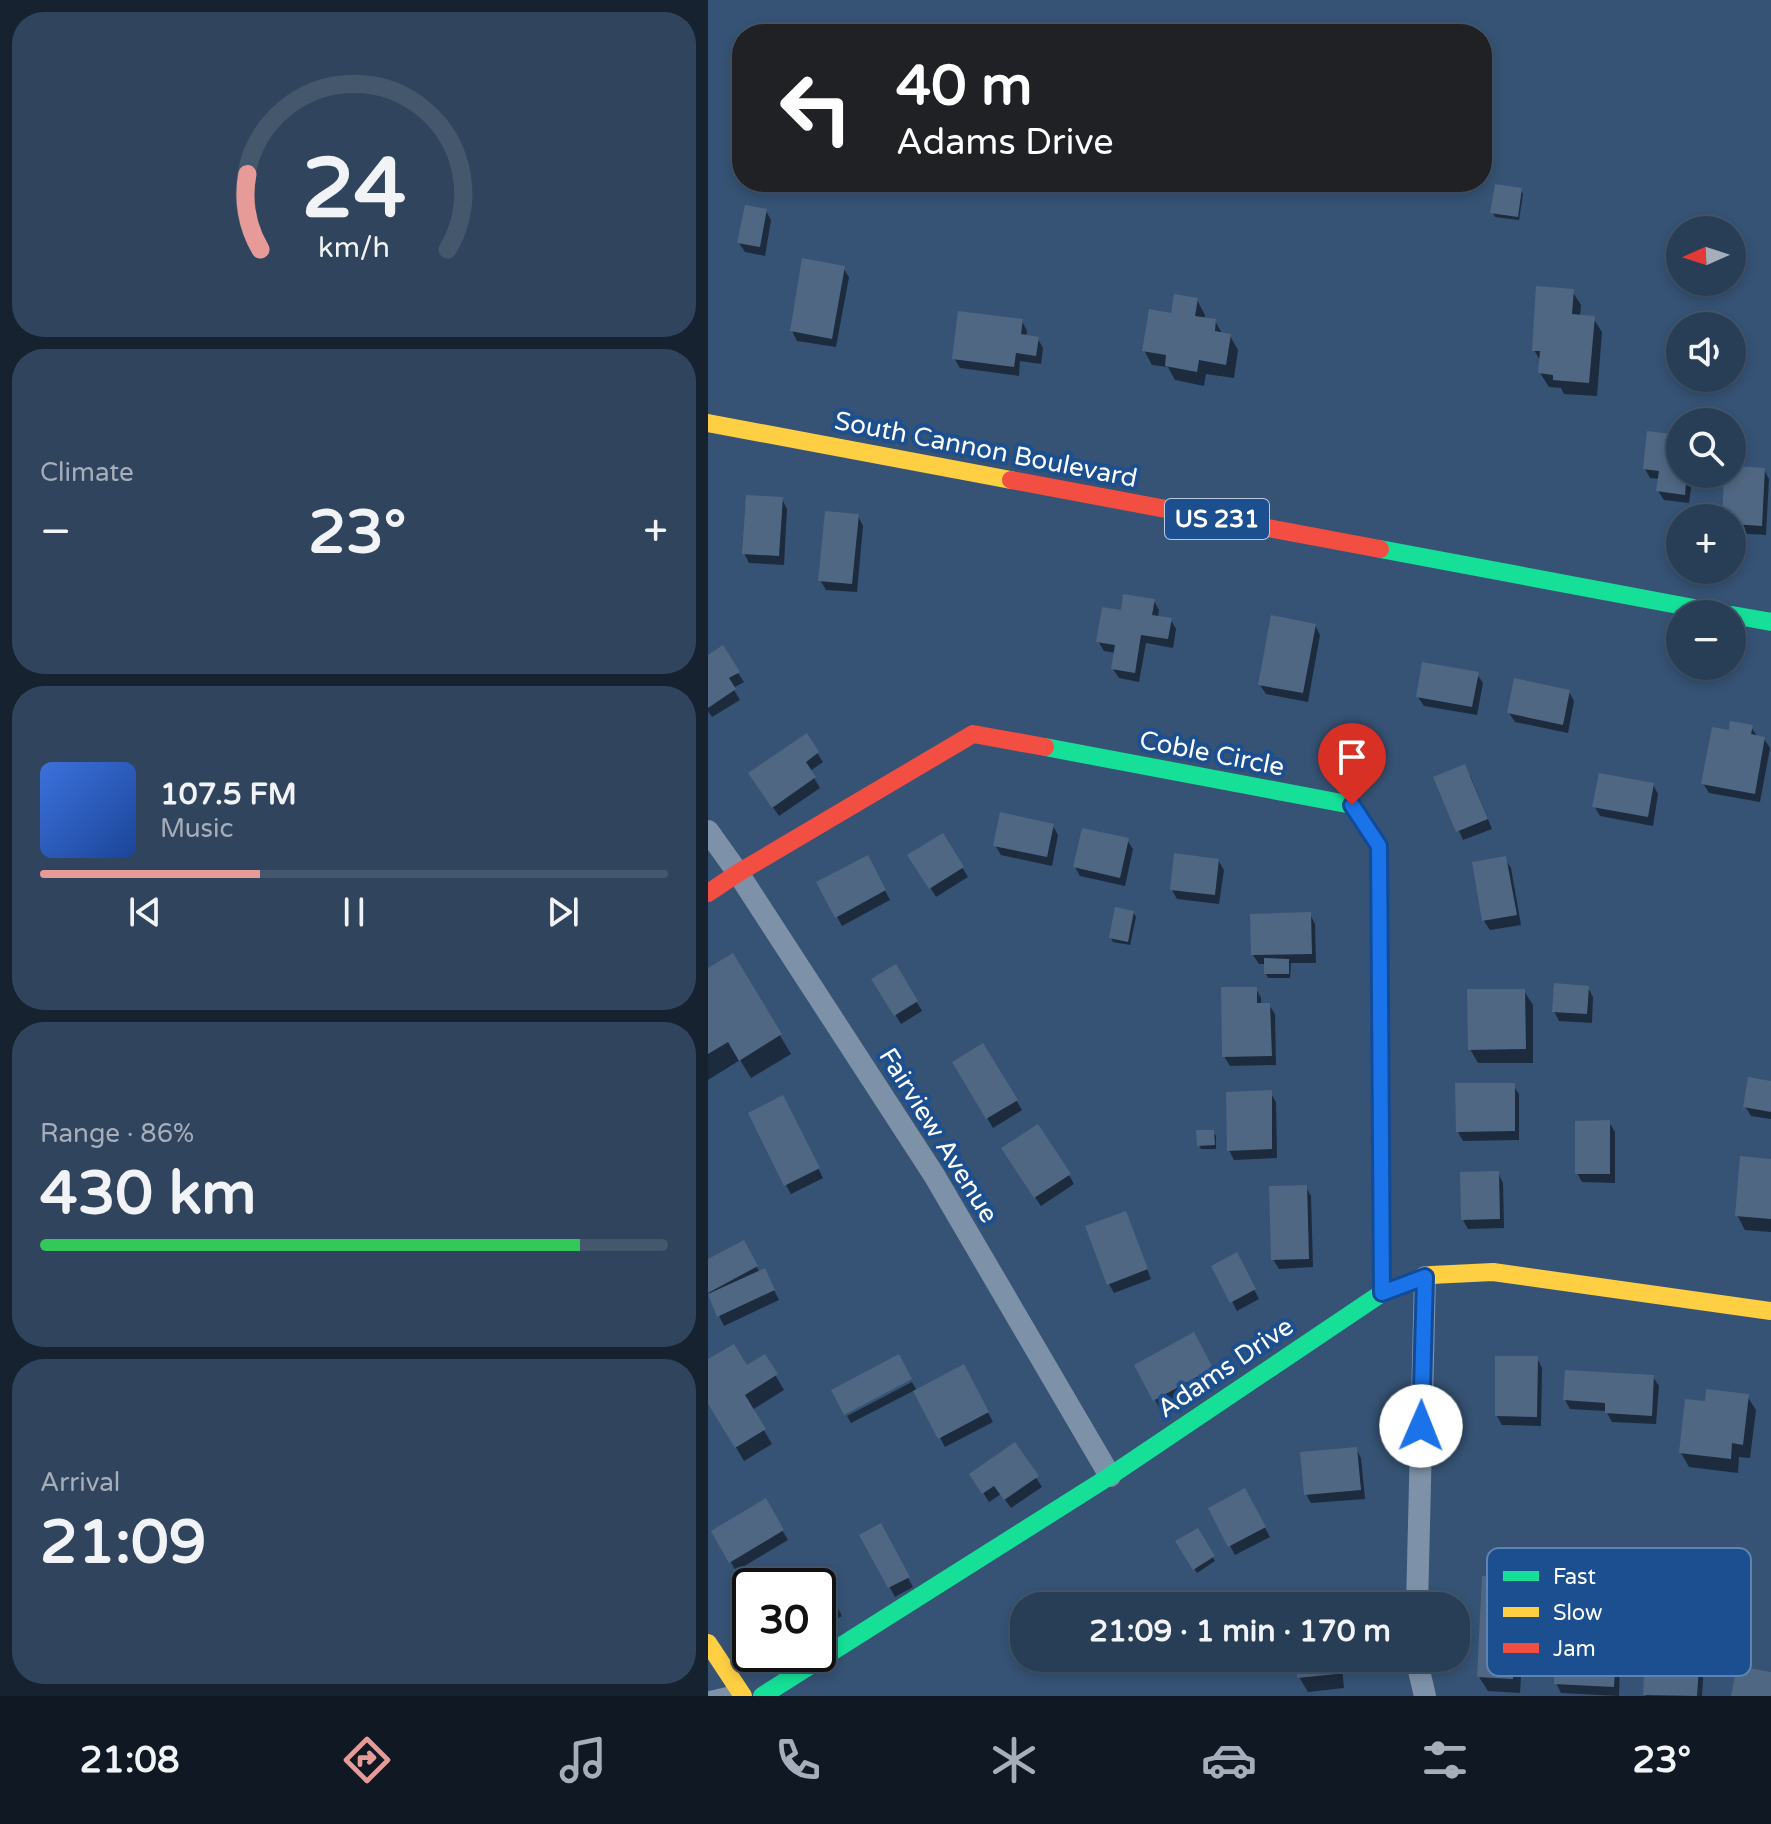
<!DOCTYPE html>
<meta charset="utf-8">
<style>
body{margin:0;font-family:"Varela Round",sans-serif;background:#30455d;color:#f1f3f6;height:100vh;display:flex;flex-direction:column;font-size:30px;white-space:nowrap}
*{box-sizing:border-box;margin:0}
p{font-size:26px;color:#a5aeba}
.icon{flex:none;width:44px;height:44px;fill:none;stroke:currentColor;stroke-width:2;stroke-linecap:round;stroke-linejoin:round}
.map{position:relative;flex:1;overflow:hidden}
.side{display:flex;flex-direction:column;gap:12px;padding:12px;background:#162230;width:708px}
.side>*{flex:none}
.banner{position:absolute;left:24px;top:24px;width:760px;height:168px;border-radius:32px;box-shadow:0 4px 12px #0003,0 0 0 2px #44576d;background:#202124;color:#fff;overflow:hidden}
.needle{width:52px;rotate:267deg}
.controls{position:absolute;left:958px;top:216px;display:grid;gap:16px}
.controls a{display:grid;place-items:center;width:80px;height:80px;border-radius:50%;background:#283e57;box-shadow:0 4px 12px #0003,0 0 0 2px #44576d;font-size:40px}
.speed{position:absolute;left:24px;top:1568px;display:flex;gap:16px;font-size:40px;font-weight:700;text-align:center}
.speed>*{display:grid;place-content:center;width:104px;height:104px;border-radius:50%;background:#283e57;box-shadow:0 4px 12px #0003,0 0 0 2px #44576d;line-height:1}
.speed .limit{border:4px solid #111;border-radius:12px;background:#fff;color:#111}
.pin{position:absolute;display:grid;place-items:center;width:68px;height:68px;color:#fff;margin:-82px -34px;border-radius:50% 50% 50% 0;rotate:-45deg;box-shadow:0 0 8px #0007}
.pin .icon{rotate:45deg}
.me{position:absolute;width:88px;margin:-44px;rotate:1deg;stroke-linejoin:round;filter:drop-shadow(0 0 6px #0008)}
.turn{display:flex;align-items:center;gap:28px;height:168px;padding:0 32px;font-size:36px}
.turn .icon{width:104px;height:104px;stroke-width:2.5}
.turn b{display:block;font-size:56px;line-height:68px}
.big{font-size:60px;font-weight:800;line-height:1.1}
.side .tile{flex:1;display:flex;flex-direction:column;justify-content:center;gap:12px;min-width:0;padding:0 28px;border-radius:32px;background:#30455d}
.side .dial{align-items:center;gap:0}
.dial svg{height:208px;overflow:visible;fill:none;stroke:#44576d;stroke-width:7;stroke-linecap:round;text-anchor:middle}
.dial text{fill:#f1f3f6;stroke:none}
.song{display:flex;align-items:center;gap:24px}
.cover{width:96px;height:96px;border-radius:12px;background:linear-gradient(135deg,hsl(220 70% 55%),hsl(220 70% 35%))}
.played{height:8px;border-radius:4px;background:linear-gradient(90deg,#e69b98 35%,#44576d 35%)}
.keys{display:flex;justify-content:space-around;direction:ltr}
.heat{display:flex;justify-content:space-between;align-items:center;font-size:44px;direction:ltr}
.charge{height:12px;border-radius:6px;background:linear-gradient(90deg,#34c759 86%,#44576d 0)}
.trip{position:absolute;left:302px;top:1592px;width:460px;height:80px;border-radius:32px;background:#283e57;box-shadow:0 4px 12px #0003,0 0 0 2px #44576d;font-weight:800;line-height:80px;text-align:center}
.dock{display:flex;height:128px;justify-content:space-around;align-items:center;background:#101923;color:#a5aeba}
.dock .icon{width:56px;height:56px}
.dock .active{color:#e69b98}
.dock b{font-size:36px;color:#f1f3f6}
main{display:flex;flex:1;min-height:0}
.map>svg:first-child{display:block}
.shadow{fill:#0007}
.building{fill:#506783}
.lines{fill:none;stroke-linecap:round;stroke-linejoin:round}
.lane{stroke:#7d92a8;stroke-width:11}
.street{stroke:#7d92a8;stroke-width:22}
.fast{stroke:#16e098;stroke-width:18}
.slow{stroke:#ffcf43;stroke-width:18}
.jam{stroke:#f24e42;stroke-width:18}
.route-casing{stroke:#114b97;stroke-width:20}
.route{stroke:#1a73e8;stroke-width:14}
.labels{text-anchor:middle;stroke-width:8;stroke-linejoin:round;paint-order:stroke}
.shield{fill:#1b4f8f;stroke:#bbcadd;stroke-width:2}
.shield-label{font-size:24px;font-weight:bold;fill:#fff}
.street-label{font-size:26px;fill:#fff;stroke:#1b4f8f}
.key{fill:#1b4f8f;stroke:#5f84b1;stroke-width:2}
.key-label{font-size:22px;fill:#fff}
</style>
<main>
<section class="side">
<div class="tile dial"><svg viewBox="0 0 100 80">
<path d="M14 69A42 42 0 1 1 86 69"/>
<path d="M14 69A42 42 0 0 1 9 40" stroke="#e69b98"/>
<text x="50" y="56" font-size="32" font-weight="700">24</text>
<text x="50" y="72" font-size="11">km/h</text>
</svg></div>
<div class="tile"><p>Climate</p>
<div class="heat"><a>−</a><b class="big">23°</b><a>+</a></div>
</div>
<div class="tile">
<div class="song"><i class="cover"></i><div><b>107.5 FM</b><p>Music</p></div></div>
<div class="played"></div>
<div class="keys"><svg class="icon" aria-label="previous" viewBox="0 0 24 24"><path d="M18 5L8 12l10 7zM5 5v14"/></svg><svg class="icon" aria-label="pause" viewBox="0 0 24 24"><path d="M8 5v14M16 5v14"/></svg><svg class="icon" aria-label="next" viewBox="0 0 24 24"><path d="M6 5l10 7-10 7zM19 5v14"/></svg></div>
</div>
<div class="tile"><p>Range · 86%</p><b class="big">430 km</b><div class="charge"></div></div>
<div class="tile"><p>Arrival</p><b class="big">21:09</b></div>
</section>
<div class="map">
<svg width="1063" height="1696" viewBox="0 0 1063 1696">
<rect width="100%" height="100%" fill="#365274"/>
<path class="shadow" d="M34,139V182H69L67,192L33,185L27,176Z
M813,190L815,194L811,220L787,217L785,213Z
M58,211L63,220L57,256L37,252L31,243Z
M135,268L141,277L128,347L89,341L84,331Z
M864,291L873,305L872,317L885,318L894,332L889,396L856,394L853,388L841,387L832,373L833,362L826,350Z
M489,300L497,315L496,320L507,321L515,335L522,336L530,350L526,378L498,374L496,386L467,380L460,367L444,365L436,350L464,315Z
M314,321L319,331L318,337L330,339L335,348L333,364L312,361L311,376L252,368L246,358Z
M972,428V474H985L981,503L956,500L950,491L952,479L942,478L937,469Z
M1024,468L1056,470L1061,479L1058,535L1024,533V518H1016L1018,474H1024Z
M74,499L79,509L76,565L41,563L36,553Z
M150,516L155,526L149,592L118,590L112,580Z
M446,601L451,610L450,618L463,620L468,629L465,648L438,643L431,682L411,678L405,669L408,653L396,651L390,641L414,612Z
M607,625L612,635L600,702L558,694L552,685Z
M0,657L30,673L36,682L25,688L32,700L4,717L0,711Z
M769,674L775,683L769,715L716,706L710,697Z
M861,692L866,701L860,733L807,722L801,713Z
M1043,727L1049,736L1056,739L1062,748L1052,802L1001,793L995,783L1022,732Z
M98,736L115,762L102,771L112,788L71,816L48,783Z
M762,775L784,829L755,840L728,778Z
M945,785L950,794L945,826L892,816L887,807Z
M345,826L350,835L344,866L293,855L287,845Z
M234,835L260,877L228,897L202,855Z
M419,840L425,849L417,886L372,876L367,867Z
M159,857L182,900L134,926L111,883Z
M797,859L803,868L813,925L782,930L776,921L767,864Z
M510,860L516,870L511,904L469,899L464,890Z
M425,912L428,917L422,945L405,942L403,938Z
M602,914L607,924L608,963H583L582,978H560L558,974V964H551L545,955Z
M24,955L83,1054L43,1078L32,1060L0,1080V970Z
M188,967L214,1011L193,1024L166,980Z
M880,988L885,997L884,1023L851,1021L846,1011Z
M548,989L553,998V1005H561L567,1014L568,1065L522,1066L516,1056Z
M816,991L825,1005V1063H770L762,1049Z
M275,1045L314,1110L285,1128L246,1062Z
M1063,1083V1119L1043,1116L1037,1106Z
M805,1085L811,1094V1140L755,1141L750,1132Z
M562,1092L568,1102L569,1158L526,1160L521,1150Z
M80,1107L115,1178L83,1194L78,1185Z
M901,1122L907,1132V1183L874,1182L869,1173Z
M505,1132L508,1136V1149H493L491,1145Z
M301,1158L361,1175L366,1184L333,1206Z
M1063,1161V1232L1037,1230L1029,1215Z
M790,1173L795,1183L796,1228L760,1229L755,1220Z
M598,1187L603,1196L605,1267L571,1269L565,1259Z
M422,1223L443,1279L406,1293L401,1284Z
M35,1242L52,1273L61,1280L71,1300L16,1326L0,1293V1262Z
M528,1255L551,1299L529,1311L506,1267Z
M486,1335L509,1378L452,1409L429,1366Z
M56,1356L76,1390L44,1410L64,1444L36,1461L0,1400V1362L38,1367Z
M829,1358L834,1368L833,1426L794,1425L789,1416Z
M255,1366L285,1422L237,1447L207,1390L143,1423L139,1416L204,1382L209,1391Z
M945,1377L951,1386L948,1424L904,1422L898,1411L862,1409L857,1400Z
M1039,1396L1048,1410L1042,1458L1031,1457L1030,1473L981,1467L973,1453L998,1404Z
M307,1445L334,1487L303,1508L293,1494L281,1502L269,1483Z
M648,1449L653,1458L657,1499L603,1503L598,1494Z
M537,1491L562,1537L527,1555L502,1509Z
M57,1501L80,1540L28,1571L5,1532Z
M172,1526L205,1587L187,1597L154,1536Z
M489,1531L507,1561L489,1573L470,1542Z
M109,1570L134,1616L110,1629V1586H80Z
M809,1580L818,1594L812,1693L780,1691L771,1677Z
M992,1639L997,1648L994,1696H938L937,1694Z
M907,1653L912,1663L911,1696L853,1693L848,1683Z
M570,1658H633L636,1688L600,1692L591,1677L590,1661L572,1662Z"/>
<path class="building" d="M32,136H34V178L25,176Z
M787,184L814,188L810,217L782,213Z
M37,205L59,209L52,247L29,243Z
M94,258L137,266L124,339L82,331Z
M828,286L866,289L864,314L887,316L881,383L845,380V375L830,373L832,351H824Z
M466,294L490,298L487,316L508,319L507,331L523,334L518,365L491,360L489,372L457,366L458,355L434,351L441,309L463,313Z
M250,311L315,319L313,334L331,337L328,356L308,353L306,367L244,359Z
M966,425L972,426V474H979L977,495L948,491L951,471L935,469L939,431L964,434Z
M1024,466L1057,468L1054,526L1024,524V518H1014L1016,474H1024Z
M38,495L75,497L71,556L34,554Z
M117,511L151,514L144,584L110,581Z
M415,594L447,599L444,615L464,618L460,639L433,635L427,673L403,669L407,645L388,642L394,607L413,610Z
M563,615L608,624L595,693L550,685Z
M15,645L32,672L21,678L28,689L0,708V655Z
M714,662L771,672L764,707L708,697Z
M806,678L862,690L855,725L799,713Z
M1022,721L1045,725L1043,734L1057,737L1047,794L993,784L1004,727L1021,730Z
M99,733L111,752L98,762L108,777L64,808L40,773Z
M757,764L780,819L748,832L725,777Z
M891,773L946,783L940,817L884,807Z
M292,812L346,824L339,857L285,846Z
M374,828L421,838L412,878L365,867Z
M235,833L256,867L221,889L199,855Z
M466,853L511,859L507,895L462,890Z
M160,855L178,890L127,918L108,882Z
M798,856L809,915L774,921L764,862Z
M407,907L426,911L420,942L401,938Z
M603,912L604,954L543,955L542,914Z
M25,953L74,1034L31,1061L20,1042L0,1054V968Z
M556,958L581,959V974H556Z
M188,964L210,1001L186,1016L163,979Z
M846,983L881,986L879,1014L844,1012Z
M513,987H549V1003H562L564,1056L514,1057Z
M759,989H817L818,1049L760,1050Z
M275,1043L310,1100L278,1119L244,1062Z
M1040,1077L1063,1081V1112L1035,1107Z
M747,1083H807V1131L748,1132Z
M564,1090V1149L519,1151L518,1092Z
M75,1095L112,1168L76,1186L40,1113Z
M902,1120V1174H867V1121Z
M330,1124L363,1174L326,1198L293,1148Z
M488,1130H506L507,1145L489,1146Z
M1032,1156L1063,1159V1219L1027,1216Z
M791,1171L792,1219L753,1220L752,1172Z
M599,1185L601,1259L563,1260L561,1186Z
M418,1211L440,1269L399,1285L377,1226Z
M36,1240L50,1266L0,1293V1259Z
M529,1252L548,1289L522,1303L503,1266Z
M57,1268L67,1290L9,1317L0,1294Z
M486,1332L505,1368L445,1401L426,1365Z
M26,1344L39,1365L57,1354L70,1374L37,1395L58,1429L27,1448L0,1404V1359Z
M191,1354L204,1379L136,1415L123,1390Z
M787,1356H830L829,1417L787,1416Z
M256,1364L281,1412L230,1439L205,1391Z
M857,1370L946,1375L944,1416L897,1413V1403L855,1400Z
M998,1389L1041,1394L1035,1445L1024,1443L1023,1459L971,1453L977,1399L997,1401Z
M307,1442L331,1476L296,1500L286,1486L274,1494L261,1474Z
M649,1447L653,1490L596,1495L592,1452Z
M537,1488L558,1527L520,1547L500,1508Z
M58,1498L76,1530L21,1563L3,1531Z
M173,1523L202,1577L180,1588L151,1535Z
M490,1528L507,1556L485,1570L467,1541Z
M110,1568L130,1606L110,1617V1586H76Z
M774,1576L811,1578L805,1679L769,1677Z
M622,1600L623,1606H582V1603Z
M938,1634L993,1637L989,1696L935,1695Z
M847,1648L908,1651L906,1687L846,1684Z
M588,1658H627L629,1674L589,1678Z
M1029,1666L1063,1672V1696H1023Z"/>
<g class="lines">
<path class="lane" d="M3,1696L25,1691"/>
<path class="street" d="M0,831L30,873L226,1175L402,1476
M709,1606L717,1277
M708,1658L717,1696"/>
<path class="fast" d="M672,549L1018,614
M1024,615L1063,622
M337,747L644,805L671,846L674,1293
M54,1696L402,1476L674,1293L699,1284"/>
<path class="slow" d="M0,423L303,480
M699,1284L723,1275L785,1272L1063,1311
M0,1643L35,1696"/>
<path class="jam" d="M303,480L672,549
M0,893L30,873L265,734L337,747"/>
</g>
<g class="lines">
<defs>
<path id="route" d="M644,805L671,846L674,1293L717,1277L713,1426"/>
</defs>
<use href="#route" class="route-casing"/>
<use href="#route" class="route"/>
</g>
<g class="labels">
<rect class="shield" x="457" y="499" width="104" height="40" rx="6"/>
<g class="shield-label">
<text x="509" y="527">US 231</text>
</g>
<g class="street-label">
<text transform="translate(278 449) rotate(11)" y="9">South Cannon Boulevard</text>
<text transform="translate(504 753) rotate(11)" y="9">Coble Circle</text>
<text transform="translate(231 1135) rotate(58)" y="9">Fairview Avenue</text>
<text transform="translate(517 1367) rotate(-34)" y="9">Adams Drive</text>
</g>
</g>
<rect x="779" y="1548" width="264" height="128" rx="12" class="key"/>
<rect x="795" y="1571" width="36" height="10" fill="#16e098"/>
<rect x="795" y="1607" width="36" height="10" fill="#ffcf43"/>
<rect x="795" y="1643" width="36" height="10" fill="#f24e42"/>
<g class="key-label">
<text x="845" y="1584">Fast</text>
<text x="845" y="1620">Slow</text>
<text x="845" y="1656">Jam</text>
</g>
</svg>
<div class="controls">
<a><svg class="needle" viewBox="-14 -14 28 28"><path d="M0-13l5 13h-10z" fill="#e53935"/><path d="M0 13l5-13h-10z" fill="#a5aeba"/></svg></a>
<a><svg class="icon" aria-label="sound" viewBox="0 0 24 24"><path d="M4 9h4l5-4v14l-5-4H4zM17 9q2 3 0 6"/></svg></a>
<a><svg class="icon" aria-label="search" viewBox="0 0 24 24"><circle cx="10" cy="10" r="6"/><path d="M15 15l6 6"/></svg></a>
<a>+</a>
<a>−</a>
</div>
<div class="speed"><div class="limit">30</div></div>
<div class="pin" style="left:644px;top:805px;background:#d93025"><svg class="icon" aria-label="arrive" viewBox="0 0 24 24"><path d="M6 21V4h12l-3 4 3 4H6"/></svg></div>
<svg class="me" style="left:713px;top:1426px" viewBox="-20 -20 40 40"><circle r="19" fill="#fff"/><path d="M0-13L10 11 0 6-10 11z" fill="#1a73e8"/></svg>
<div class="trip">21:09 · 1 min · 170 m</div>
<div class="banner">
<div class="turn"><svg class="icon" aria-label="left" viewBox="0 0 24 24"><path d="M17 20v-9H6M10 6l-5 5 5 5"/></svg><div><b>40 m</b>Adams Drive</div></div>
</div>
</div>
</main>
<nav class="dock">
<b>21:08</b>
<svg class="icon active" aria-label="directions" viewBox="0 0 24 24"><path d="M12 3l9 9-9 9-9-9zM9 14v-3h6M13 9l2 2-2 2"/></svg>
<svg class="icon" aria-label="music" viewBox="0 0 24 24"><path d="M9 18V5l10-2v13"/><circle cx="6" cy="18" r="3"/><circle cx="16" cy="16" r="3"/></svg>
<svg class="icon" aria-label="phone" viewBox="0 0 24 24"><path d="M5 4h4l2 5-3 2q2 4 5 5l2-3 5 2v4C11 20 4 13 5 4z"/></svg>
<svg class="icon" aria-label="climate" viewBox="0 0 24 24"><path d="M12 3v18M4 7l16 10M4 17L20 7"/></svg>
<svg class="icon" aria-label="car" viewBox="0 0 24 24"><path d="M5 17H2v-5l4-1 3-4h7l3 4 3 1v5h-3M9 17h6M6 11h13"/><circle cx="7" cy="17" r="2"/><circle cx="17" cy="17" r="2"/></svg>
<svg class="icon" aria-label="filters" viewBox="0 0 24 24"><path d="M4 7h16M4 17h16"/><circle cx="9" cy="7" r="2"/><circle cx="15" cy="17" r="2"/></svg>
<b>23°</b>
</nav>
